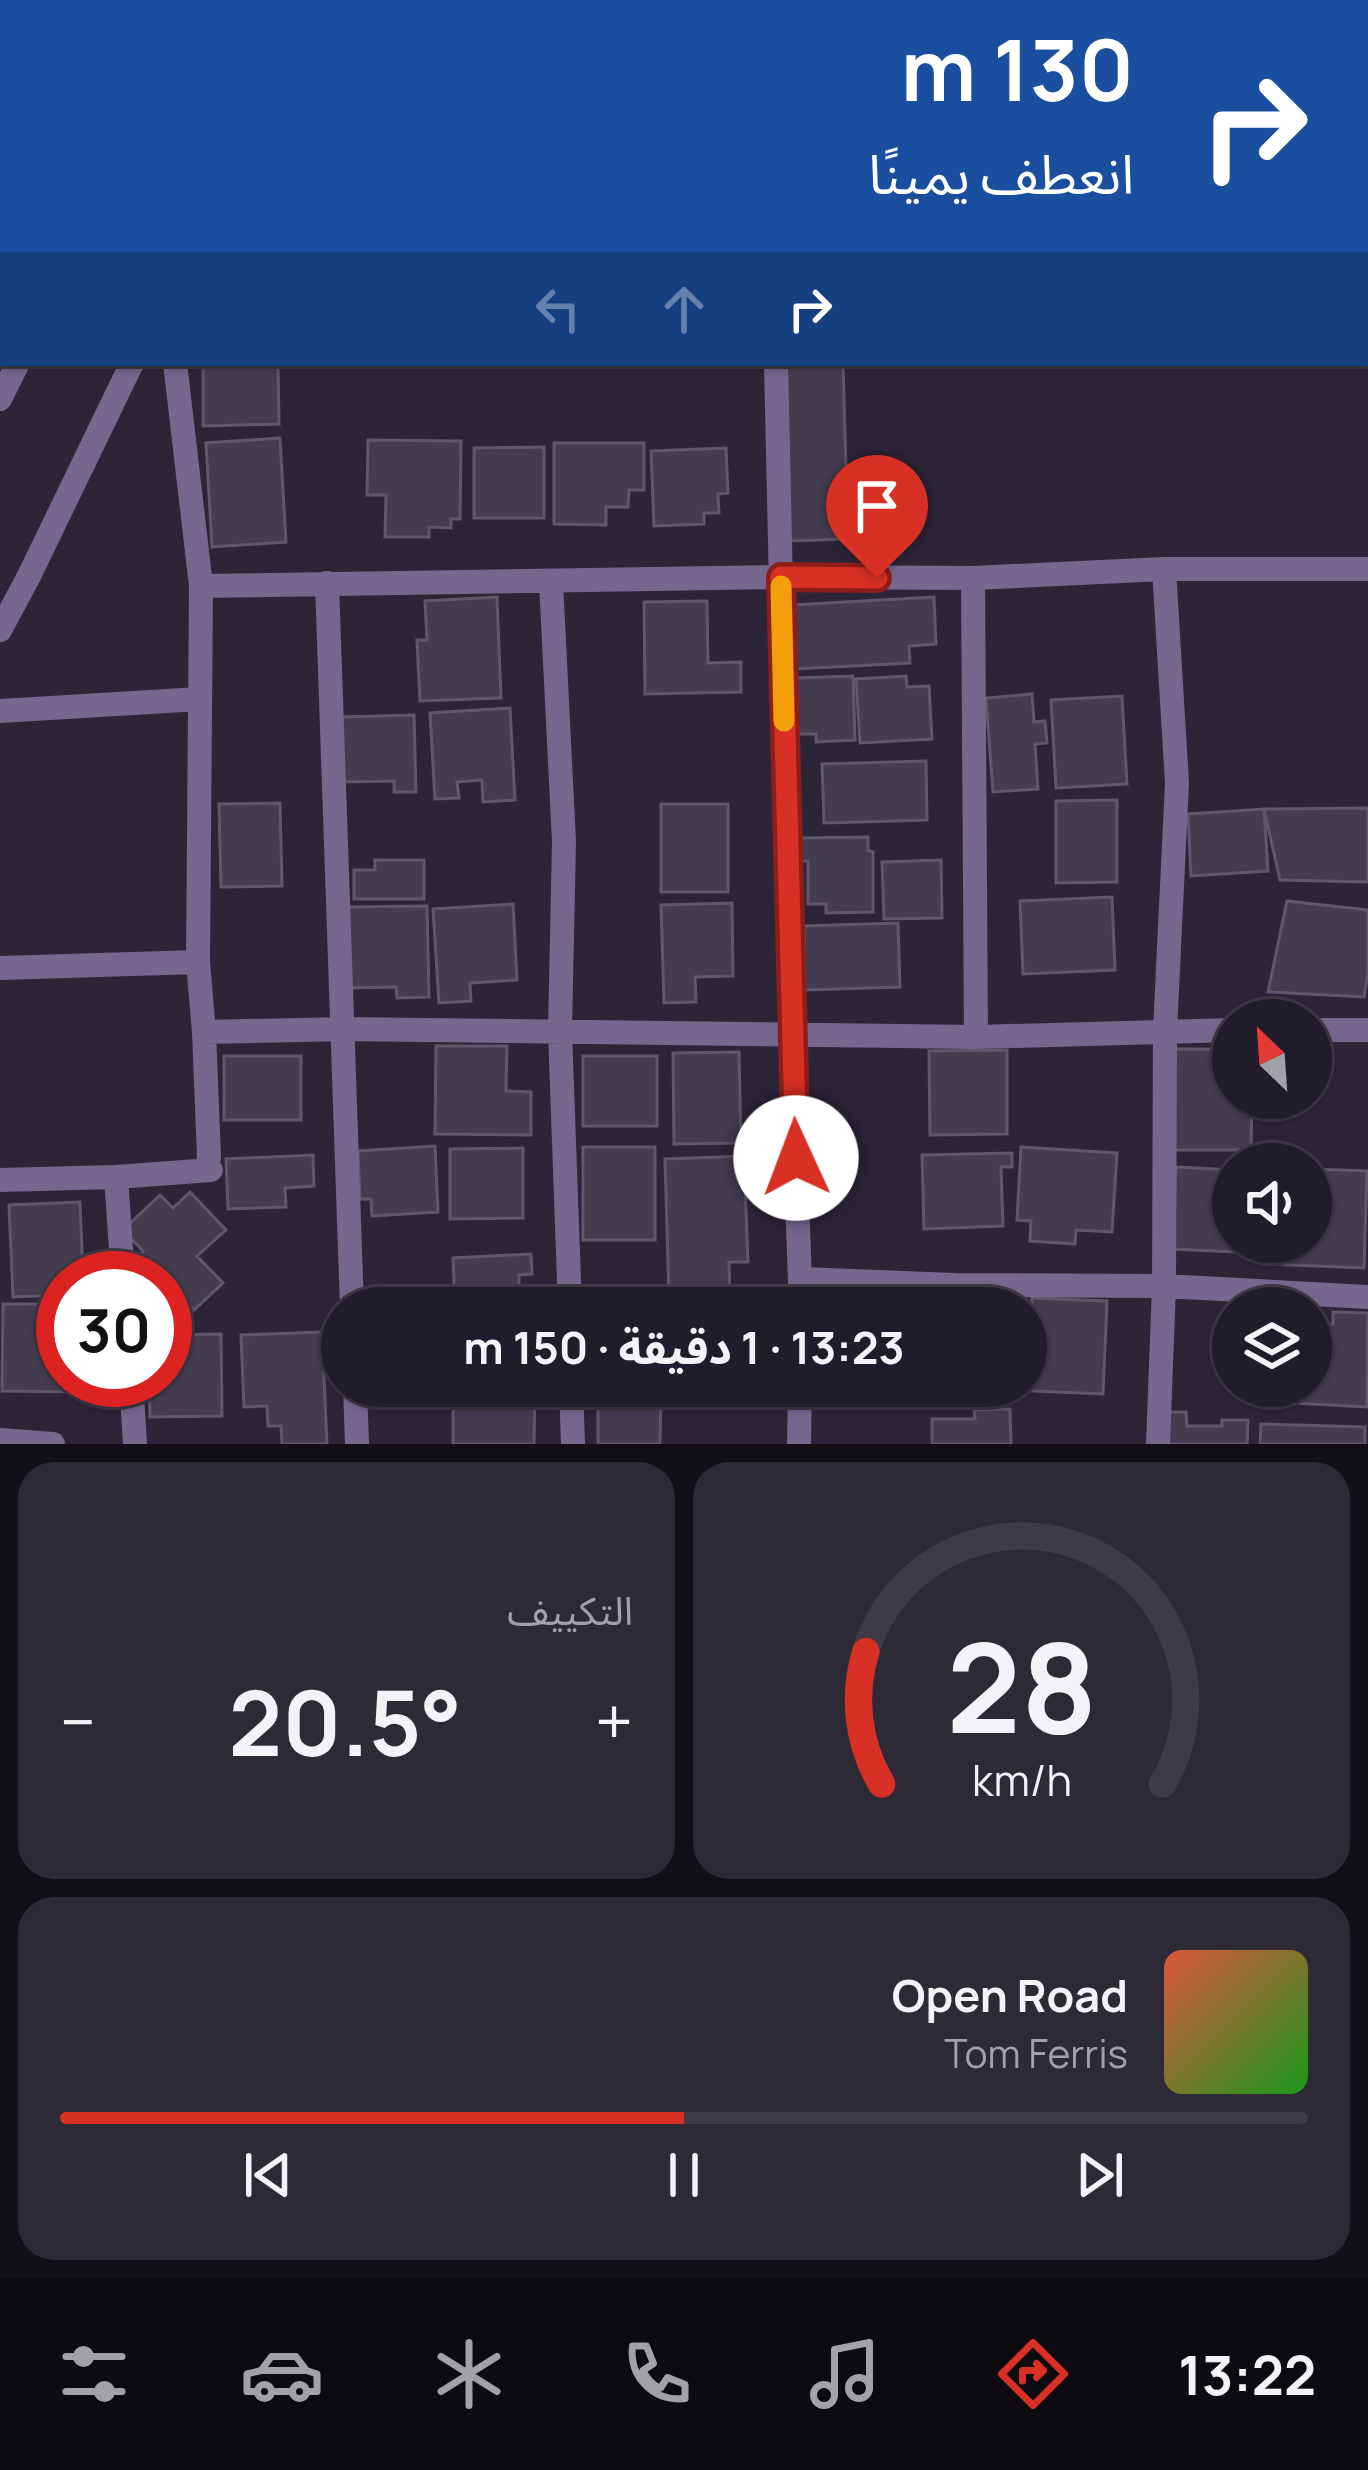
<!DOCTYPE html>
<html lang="ar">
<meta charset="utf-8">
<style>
body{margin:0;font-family:Manrope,"Noto Sans Arabic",sans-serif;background:#2d2935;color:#f1f3f6;direction:rtl;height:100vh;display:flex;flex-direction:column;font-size:45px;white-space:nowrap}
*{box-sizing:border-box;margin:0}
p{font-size:39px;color:#a2a1a8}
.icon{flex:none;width:66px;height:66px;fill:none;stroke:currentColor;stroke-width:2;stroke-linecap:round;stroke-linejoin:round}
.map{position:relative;height:1444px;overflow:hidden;direction:ltr}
.drawer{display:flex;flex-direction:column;gap:18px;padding:18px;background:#120f17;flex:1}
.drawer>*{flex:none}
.hud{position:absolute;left:0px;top:0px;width:1368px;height:366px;box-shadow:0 3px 9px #0004,0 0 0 3px #3e3a46;direction:rtl;background:#1a4fa0;color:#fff;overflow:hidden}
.needle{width:78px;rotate:335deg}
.fabs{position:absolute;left:1212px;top:999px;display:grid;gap:24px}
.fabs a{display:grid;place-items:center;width:120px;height:120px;border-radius:50%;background:#211c29;box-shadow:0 3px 9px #0004,0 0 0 3px #3e3a46;font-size:60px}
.speed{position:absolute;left:36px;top:1251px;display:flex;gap:24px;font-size:60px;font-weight:700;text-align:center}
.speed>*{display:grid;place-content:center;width:156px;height:156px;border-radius:50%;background:#211c29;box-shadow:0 3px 9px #0004,0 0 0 3px #3e3a46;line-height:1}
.speed .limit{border:18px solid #d22;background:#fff;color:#111}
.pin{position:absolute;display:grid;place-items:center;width:102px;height:102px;color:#fff;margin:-123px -51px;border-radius:50% 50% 50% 0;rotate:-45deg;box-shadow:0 0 12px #0007}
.pin .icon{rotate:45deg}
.me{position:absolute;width:132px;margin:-66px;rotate:358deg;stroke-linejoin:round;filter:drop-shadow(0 0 9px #0008)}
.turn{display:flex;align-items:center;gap:42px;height:252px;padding:0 36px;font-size:54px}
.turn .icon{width:156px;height:156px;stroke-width:2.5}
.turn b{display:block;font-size:84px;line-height:102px}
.lanes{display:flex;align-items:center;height:114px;padding:0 36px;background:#0003;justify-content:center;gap:60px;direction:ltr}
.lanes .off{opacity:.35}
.big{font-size:90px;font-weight:700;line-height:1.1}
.drawer .card{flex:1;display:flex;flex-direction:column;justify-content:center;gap:18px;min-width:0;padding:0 42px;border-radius:36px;background:#2d2935}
.drawer .dial{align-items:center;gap:0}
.dial svg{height:312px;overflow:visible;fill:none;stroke:#3e3a46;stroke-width:7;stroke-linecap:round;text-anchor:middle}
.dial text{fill:#f1f3f6;stroke:none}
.song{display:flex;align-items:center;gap:36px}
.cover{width:144px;height:144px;border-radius:18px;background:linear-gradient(135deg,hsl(10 70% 55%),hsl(120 70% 35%))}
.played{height:12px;border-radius:6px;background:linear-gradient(90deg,#d93025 50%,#3e3a46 50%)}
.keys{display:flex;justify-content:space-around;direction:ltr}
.heat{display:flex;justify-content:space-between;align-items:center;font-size:66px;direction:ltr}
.drawer .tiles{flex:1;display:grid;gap:18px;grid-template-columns:1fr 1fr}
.card:last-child{grid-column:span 2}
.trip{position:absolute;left:321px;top:1287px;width:726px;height:120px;border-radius:60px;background:#211c29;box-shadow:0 3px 9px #0004,0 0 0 3px #3e3a46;font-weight:700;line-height:120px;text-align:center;direction:rtl}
.dock{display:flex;height:192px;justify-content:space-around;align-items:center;background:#0d0b10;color:#a2a1a8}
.dock .icon{width:84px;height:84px}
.dock .on{color:#d93025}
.dock b{font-size:54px;color:#f1f3f6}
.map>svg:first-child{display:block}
.building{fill:#443d50;stroke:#5f576c;stroke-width:3}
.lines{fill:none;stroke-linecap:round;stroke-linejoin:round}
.minor{stroke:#76678f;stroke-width:24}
.route-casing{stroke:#8d1f18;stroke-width:30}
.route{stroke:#d93025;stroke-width:21}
.slow{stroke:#f59e0b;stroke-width:21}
</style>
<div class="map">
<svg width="1368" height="1444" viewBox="0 0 1368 1444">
<rect width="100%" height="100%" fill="#2c2537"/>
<path class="building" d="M203,363H278L279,424L203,426Z
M783,363H843L848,539L788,541Z
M280,438L286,542L212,547L206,443Z
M368,440L461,441L460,519H451V528L429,527V537H385L386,495H367Z
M554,443H644V490H629L628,507H606V525L554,524Z
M544,447V518H474V448Z
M726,448L728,493L718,494L719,513H704V524L654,526L651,451Z
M497,597L501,698L420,701L417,640H427L425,601Z
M934,597L936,644L909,646L910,663L795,669L792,605Z
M707,601L708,663L741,662V692L645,694L644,602Z
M853,676L855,740L816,742V734H796L794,678Z
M906,676L907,687L929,686L932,739L860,743L856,679Z
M1032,694L1034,722L1045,721L1047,743L1035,744L1038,789L993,792L986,698Z
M1122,696L1127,784L1056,788L1051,700Z
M510,708L515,800L483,802L482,780L457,782L459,798L435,799L430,713Z
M414,715L416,792H394V781L341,782L340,717Z
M926,761L927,820L824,823L822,764Z
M1117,800V882L1056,883V801Z
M280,803L282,886L221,887L219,804Z
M661,804H728V892H661Z
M1368,808V882L1280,880L1264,809Z
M1264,809L1268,871L1191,876L1188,814Z
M868,837V850L873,852V912L826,913V904H808V861H797V838Z
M375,860H424V899H354V870H375Z
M941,860L942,918L884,919L882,862Z
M1112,897L1115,970L1023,974L1020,901Z
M1287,901L1368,910V972L1364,997L1268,992Z
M732,903L733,976L695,977L696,1002L664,1003L661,905Z
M513,904L517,980L470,983L471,1001L439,1003L433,909Z
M427,906L429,997L397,998L396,987L349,988L347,907Z
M898,923L900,987L805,990L804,926Z
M436,1046H507L506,1091L531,1092V1135L435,1134Z
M1175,1049H1233V1098H1252L1251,1150H1174Z
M1007,1050V1134L930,1135L929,1051Z
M739,1052L741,1143L674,1144L673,1053Z
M224,1056H301V1120H224Z
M583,1056H657V1126H583Z
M435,1146L438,1212L372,1216L371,1199H360L358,1151Z
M583,1147H655V1240H583Z
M1021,1147L1117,1153L1112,1232L1076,1230L1075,1244L1030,1241L1031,1221L1017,1220Z
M523,1148V1218L450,1219V1149Z
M1012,1153V1167H1001L1003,1226L924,1229L922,1155Z
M313,1155L314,1186L285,1188L286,1207L228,1209L226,1159Z
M744,1156L748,1262H729L730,1298L669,1300L665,1159Z
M1176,1167L1233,1170V1242H1256L1255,1253L1172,1249Z
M1311,1169L1367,1171L1364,1268L1264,1264L1265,1242H1311Z
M190,1192L226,1230L197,1256L223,1283L194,1310L180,1294L165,1308V1278H152L135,1259L143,1251L123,1230L160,1195L173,1208Z
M80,1202L83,1278H63V1295L13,1297L9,1205Z
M531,1254L532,1274L519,1275V1287L502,1288L503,1308H455L453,1258Z
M1032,1298L1107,1301L1103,1394L1013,1390V1386H1026V1330H1031Z
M1000,1300V1308H942L941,1301Z
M3,1304H63V1380H78V1392L2,1391Z
M1333,1312L1368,1313L1367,1407L1274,1402L1275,1386H1311V1323L1333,1324Z
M322,1332L327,1444H282L281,1426H268L267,1406L244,1407L241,1335Z
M221,1334L222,1416L150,1417L149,1380H165V1335Z
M453,1386H535L534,1444H453Z
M598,1386H661L660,1444H598Z
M948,1386H1001V1390L948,1391Z
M1010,1409L1011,1444H932V1419H975L974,1410Z
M1166,1412H1186L1187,1426H1222V1420H1248L1247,1444H1166Z
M1261,1424L1365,1427V1444H1260Z"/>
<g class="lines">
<path class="minor" d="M152,0V3
M1365,145H1368
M1365,300H1368
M776,363L791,1036L801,1308
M0,399L18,363
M973,578L976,1037
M551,581L564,841L560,1031L570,1308
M327,583L352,1308
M201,586L781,577L973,578L1164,569H1368
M0,630L29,576L132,363
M0,711L200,699
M0,968L198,962
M1311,1030H1368
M204,1032L343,1029L976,1037L1233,1030
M116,1177L123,1278
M0,1180L116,1177L211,1170L207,1166L209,1158L204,1032L198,962L201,586L175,363
M801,1279L954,1285L1164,1286L1368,1297
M131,1380L135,1444
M355,1386L357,1444
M571,1386L573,1444
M0,1440L53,1444
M799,1444L800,1386
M1158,1444L1164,1286L1165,1030L1177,783L1164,569"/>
</g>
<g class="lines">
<defs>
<path id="route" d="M796,1158L781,577L877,578"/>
</defs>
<use href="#route" class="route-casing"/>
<use href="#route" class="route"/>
<path class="slow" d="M781,586L784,721"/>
</g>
</svg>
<div class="fabs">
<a><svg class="needle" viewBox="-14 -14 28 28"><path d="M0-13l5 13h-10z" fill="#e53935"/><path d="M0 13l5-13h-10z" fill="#a2a1a8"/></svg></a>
<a><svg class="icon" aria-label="sound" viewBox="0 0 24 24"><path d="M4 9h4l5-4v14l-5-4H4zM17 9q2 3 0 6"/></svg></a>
<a><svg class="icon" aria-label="layers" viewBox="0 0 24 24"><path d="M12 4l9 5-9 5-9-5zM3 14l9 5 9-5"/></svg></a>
</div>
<div class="speed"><div class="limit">30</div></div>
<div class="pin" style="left:877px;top:578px;background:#d93025"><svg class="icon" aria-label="arrive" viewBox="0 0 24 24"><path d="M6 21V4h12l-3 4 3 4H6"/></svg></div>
<svg class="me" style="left:796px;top:1158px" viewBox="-20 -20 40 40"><circle r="19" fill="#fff"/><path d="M0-13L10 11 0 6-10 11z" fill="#d93025"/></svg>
<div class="trip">13:23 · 1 دقيقة · 150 m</div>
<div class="hud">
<div class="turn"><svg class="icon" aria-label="right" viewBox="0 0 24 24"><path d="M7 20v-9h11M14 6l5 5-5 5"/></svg><div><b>130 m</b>انعطف يمينًا</div></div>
<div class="lanes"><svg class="icon off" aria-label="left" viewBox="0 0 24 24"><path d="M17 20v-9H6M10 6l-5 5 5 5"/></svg><svg class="icon off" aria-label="ahead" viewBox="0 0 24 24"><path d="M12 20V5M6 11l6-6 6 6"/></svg><svg class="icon" aria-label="right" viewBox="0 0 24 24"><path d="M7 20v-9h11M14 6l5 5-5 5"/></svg></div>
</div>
</div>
<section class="drawer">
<div class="tiles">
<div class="card dial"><svg viewBox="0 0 100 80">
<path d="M14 69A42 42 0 1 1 86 69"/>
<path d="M14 69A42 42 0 0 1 10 35" stroke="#d93025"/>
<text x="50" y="56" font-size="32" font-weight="700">28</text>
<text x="50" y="72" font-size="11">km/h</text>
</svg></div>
<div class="card"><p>التكييف</p>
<div class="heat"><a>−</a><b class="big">20.5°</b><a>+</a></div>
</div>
<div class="card">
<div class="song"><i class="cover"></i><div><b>Open Road</b><p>Tom Ferris</p></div></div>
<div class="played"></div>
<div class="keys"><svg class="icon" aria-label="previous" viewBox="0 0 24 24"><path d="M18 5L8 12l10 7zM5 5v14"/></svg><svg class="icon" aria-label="pause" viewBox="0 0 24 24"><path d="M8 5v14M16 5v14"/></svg><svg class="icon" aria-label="next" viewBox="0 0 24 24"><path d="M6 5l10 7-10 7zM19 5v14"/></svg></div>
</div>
</div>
</section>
<nav class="dock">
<b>13:22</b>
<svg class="icon on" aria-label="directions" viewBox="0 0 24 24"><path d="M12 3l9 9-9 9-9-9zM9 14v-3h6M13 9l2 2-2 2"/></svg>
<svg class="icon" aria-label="music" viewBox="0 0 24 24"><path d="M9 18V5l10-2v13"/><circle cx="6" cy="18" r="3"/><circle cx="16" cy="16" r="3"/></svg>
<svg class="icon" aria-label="phone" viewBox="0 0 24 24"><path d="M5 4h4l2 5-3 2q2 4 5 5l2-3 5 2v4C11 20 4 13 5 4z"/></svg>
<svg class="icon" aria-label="climate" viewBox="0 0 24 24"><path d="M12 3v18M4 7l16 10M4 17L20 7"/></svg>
<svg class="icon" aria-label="car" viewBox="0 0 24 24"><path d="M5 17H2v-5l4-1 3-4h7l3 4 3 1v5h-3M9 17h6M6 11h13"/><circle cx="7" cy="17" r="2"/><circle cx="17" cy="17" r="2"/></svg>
<svg class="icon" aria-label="filters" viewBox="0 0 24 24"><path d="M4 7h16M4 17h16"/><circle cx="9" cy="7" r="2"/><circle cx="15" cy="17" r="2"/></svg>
</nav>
